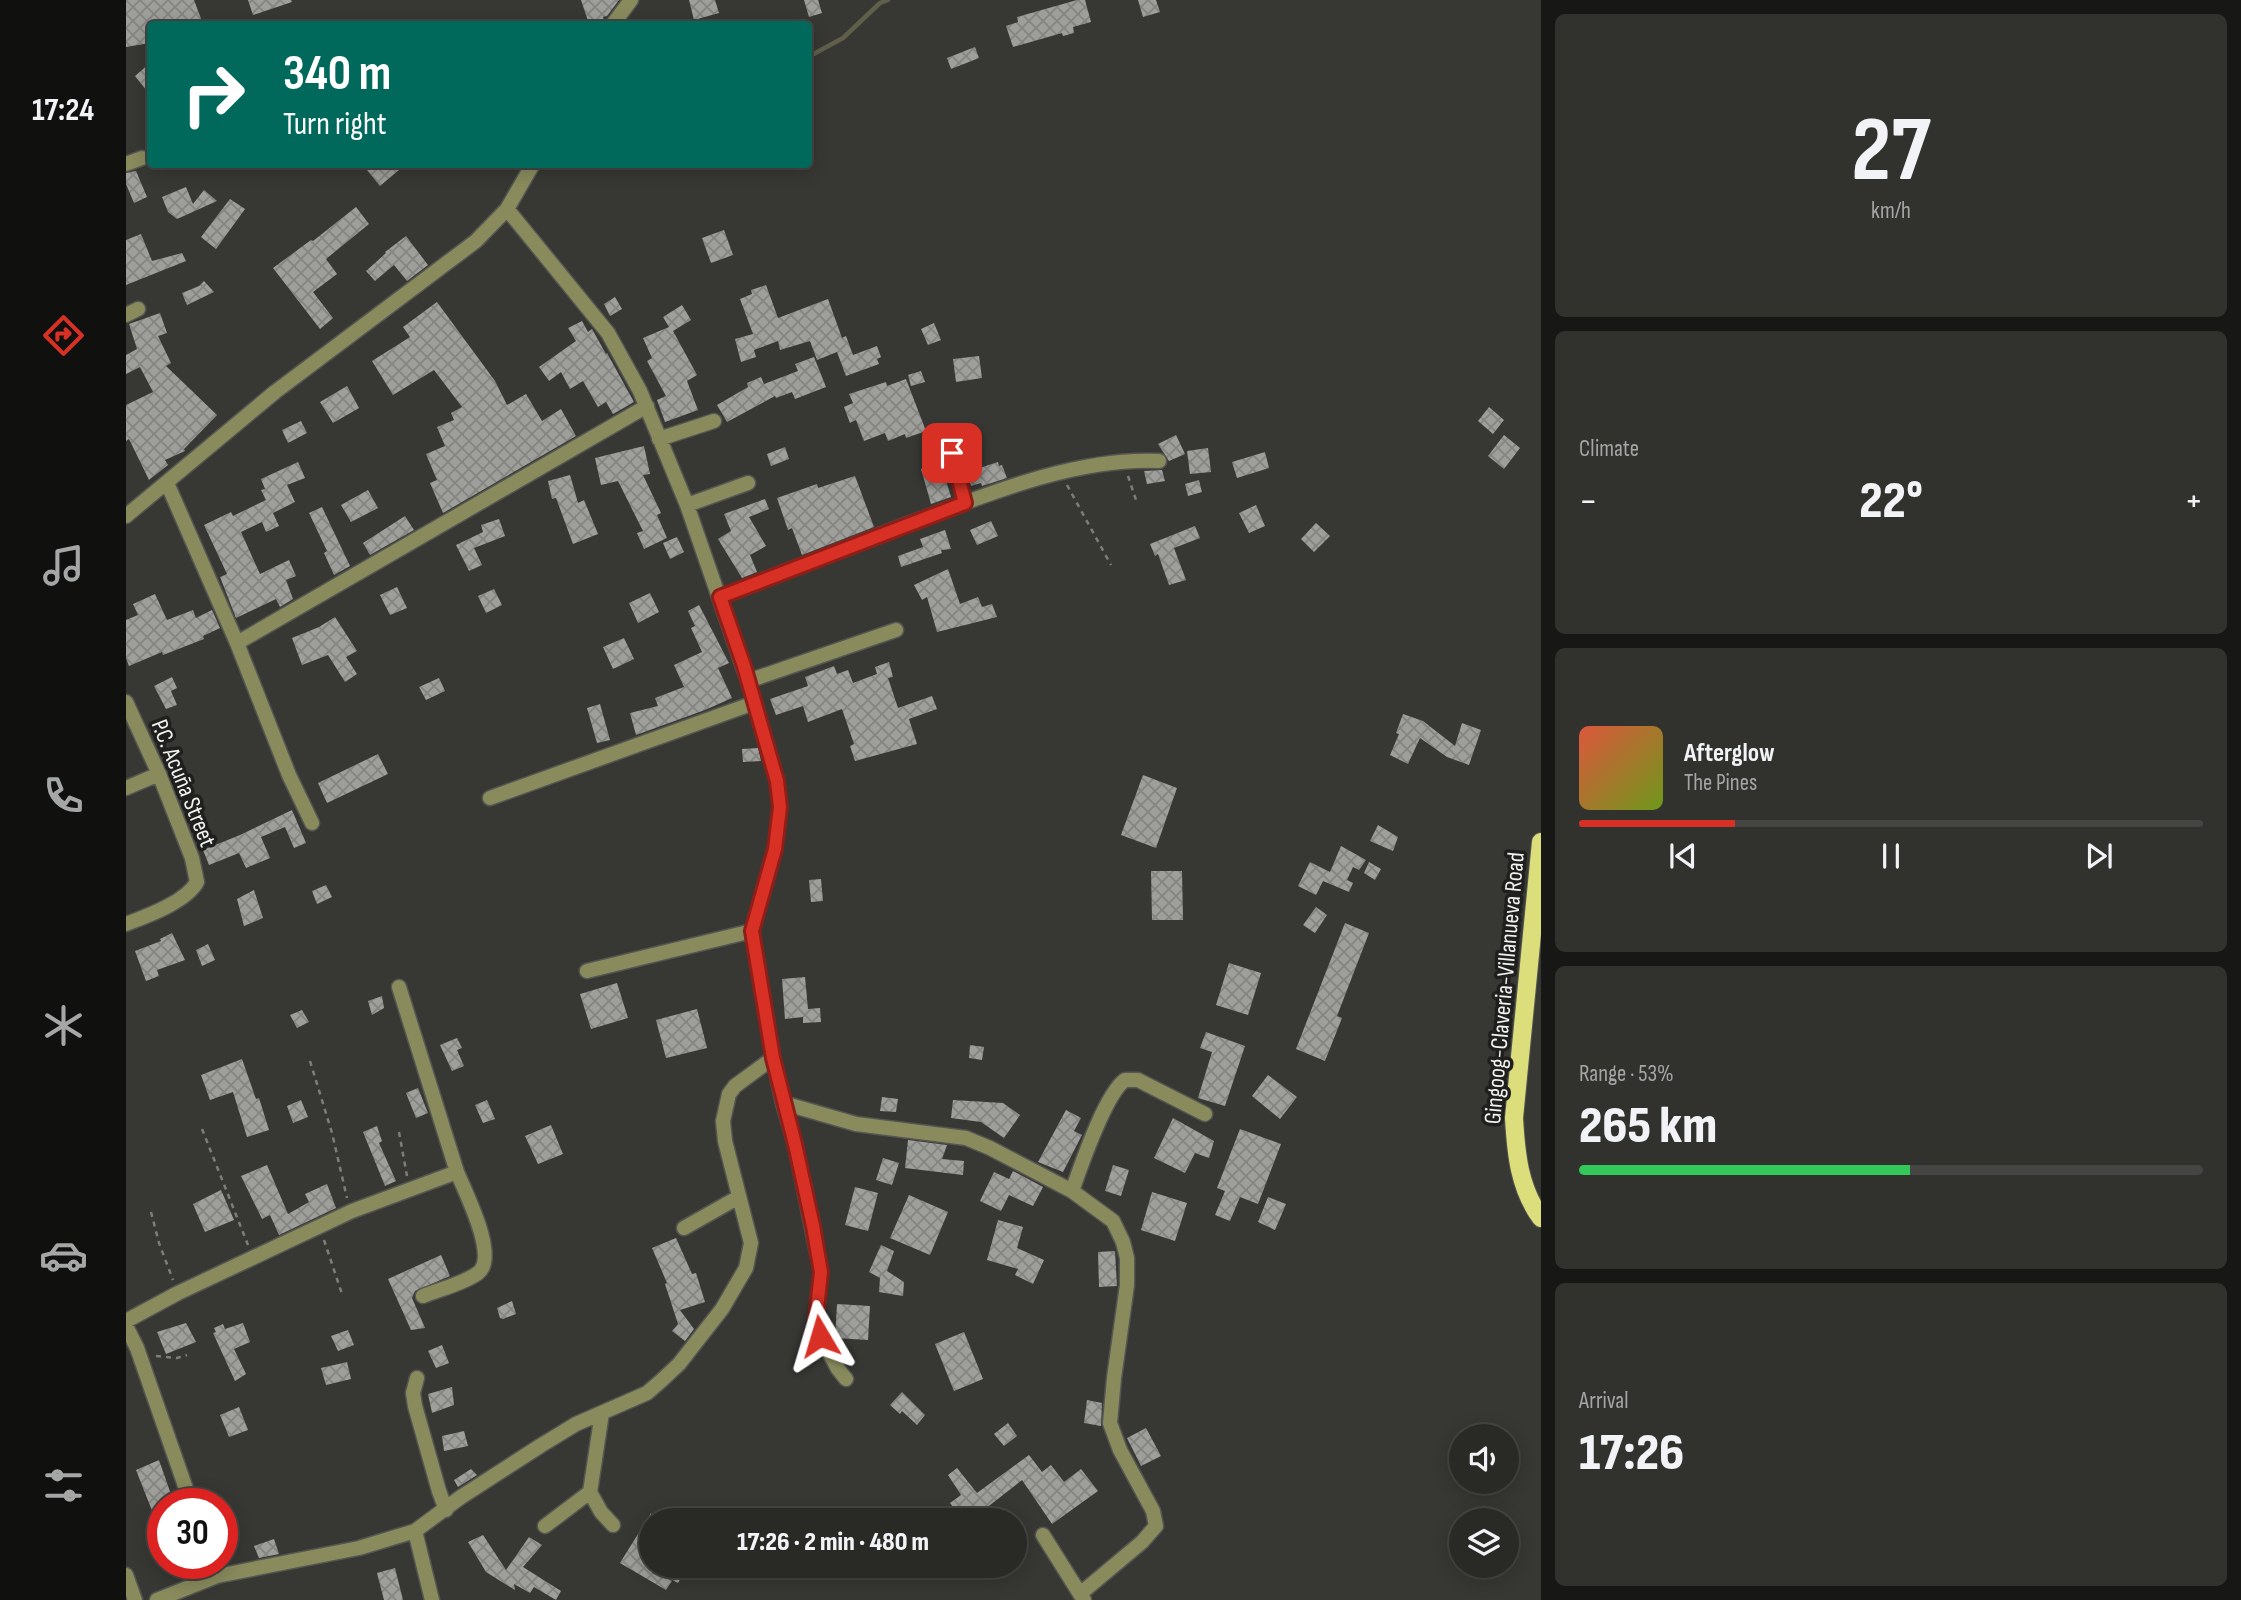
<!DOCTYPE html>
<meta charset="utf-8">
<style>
body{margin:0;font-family:"Sofia Sans Condensed",sans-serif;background:#31322e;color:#f1f3f6;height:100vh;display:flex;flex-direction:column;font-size:26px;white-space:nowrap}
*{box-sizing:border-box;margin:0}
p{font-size:23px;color:#a5a7a7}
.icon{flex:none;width:38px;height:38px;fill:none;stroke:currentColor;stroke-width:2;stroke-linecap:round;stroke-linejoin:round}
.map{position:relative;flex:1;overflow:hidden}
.sheet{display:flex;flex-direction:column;gap:14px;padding:14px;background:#171715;width:700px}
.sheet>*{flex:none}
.top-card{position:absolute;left:21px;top:21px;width:665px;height:147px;border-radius:7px;box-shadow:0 4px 18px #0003,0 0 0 2px #454643;background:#00695c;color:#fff;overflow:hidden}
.buttons{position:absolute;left:1323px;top:1424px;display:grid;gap:14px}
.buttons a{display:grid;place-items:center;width:70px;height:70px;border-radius:50%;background:#292a26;box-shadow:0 4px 18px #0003,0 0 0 2px #454643;font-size:35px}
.speed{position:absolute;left:21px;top:1488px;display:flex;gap:14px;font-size:35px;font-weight:700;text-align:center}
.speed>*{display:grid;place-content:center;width:91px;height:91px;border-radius:50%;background:#292a26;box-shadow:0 4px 18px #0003,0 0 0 2px #454643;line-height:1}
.speed .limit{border:10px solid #d22;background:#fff;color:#111}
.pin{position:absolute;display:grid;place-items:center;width:60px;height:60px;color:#fff;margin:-30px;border-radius:14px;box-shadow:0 4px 10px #0006}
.me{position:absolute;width:77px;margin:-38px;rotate:353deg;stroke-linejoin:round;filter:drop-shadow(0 0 5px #0008)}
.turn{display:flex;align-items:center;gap:24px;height:147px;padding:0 21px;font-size:32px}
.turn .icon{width:91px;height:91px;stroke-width:2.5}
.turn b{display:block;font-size:49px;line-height:60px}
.big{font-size:52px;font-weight:800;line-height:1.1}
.sheet .tile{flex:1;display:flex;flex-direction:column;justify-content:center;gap:10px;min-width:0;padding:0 24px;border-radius:10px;background:#31322e}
.sheet .dial{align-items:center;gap:0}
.dial b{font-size:91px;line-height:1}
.song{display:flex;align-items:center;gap:21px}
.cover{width:84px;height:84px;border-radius:10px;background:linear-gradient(135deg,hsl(10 70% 55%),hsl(80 70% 35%))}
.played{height:7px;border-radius:4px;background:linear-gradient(90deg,#d93025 25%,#454643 25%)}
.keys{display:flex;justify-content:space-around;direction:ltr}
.heat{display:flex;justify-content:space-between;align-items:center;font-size:38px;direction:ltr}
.charge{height:10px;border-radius:5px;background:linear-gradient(90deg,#34c759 53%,#454643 0)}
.trip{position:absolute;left:513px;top:1508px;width:388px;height:70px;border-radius:35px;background:#292a26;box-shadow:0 4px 18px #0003,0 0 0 2px #454643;font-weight:800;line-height:70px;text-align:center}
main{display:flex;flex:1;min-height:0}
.tab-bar{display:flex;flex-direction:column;width:126px;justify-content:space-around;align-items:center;background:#10110f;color:#a5a7a7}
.tab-bar .icon{width:49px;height:49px}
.tab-bar .active{color:#d93025}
.tab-bar b{font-size:32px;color:#f1f3f6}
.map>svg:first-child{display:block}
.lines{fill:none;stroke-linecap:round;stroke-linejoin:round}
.stream{stroke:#605f49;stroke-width:4.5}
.building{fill:url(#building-cross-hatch)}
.street-casing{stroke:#555651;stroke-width:17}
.primary-casing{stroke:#555651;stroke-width:20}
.path{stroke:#7d7e7a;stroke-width:2.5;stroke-dasharray:5 5;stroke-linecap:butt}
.street{stroke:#898b5d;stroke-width:14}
.primary{stroke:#dcde7b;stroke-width:18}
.route-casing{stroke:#8d1f18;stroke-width:18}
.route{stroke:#d93025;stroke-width:12}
.labels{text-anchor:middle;stroke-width:7;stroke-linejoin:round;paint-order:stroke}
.street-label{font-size:24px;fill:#f2f2f0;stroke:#1f1f1d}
</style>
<main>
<nav class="tab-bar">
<b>17:24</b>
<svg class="icon active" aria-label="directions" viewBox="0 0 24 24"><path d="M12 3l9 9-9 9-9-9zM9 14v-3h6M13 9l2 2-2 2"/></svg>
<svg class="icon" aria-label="music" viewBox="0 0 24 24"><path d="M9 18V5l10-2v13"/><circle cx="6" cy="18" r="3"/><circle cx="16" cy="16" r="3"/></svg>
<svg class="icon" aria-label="phone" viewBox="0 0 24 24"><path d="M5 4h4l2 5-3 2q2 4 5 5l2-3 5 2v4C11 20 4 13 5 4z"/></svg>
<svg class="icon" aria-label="climate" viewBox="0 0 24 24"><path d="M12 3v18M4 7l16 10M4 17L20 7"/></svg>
<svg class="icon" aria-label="car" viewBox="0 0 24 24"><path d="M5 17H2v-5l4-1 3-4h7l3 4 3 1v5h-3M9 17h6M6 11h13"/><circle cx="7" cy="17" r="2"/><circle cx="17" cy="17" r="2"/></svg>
<svg class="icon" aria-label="filters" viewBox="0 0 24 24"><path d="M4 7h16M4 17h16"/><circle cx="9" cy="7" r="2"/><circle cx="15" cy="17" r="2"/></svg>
</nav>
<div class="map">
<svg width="1415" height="1600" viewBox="0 0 1415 1600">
<defs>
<pattern id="building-cross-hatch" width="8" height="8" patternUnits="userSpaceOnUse" patternTransform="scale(1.75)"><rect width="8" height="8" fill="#9e9f9a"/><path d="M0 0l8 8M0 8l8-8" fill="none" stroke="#848581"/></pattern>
</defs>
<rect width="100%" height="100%" fill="#373833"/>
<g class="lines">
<path class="stream" d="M682,57L717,38L754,3L762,0"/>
</g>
<path class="building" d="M0,0H68L77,24H24V43L0,47Z
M122,0H165L166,2L127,15Z
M455,0H493L481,16L477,17L478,21L463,24Z
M563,0H589L593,13L568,20Z
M678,0H692L696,13L683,17Z
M951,0H959L965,22L947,27L948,33L937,36L936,33L887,47L880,26L892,22L891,17Z
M1012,0H1030L1034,12L1017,17Z
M849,47L853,58L825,69L821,58Z
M24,63V95L9,76Z
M236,164H280L254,186Z
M10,171L21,197L8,203L0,184V173Z
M60,187L67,204L78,190L91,201L51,219L42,212L36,197Z
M104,199L119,209L90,249L75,237Z
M230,207L243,224L200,259L211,274L187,292L207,318L194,329L147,268L185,240L187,241Z
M598,230L607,255L585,263L576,238Z
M15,234L26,261L56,253L60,261L0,285V240Z
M280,236L302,265L281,281L268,265L249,281L240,271L260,253L259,252Z
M78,281L88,292L61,305L56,293L73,286Z
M640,285L652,318L702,299L716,338L720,336L727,355L751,346L755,357L751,359L753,364L720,376L711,352L691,360L684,341L654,350L652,341L628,350L630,357L615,362L609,339L627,334L614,299L626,294L625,290Z
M489,297L496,309L484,316L478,304Z
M311,302L369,381L381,405L400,394L416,421L435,409L450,436L317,513L304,483L311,480L300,454L319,446L311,427L328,420L325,413L336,407L308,370L267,395L246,361L284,337L277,327Z
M556,305L565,320L547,331L571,375L561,381L572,410L539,422L531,400L540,396L521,361L526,358L517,338L543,327L537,317Z
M34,313L41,333L32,336L45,363L40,366L91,415L58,449L59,451L39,460L42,465L23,480L3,439L0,441V405L27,392L14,367L0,374V355L11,349L3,324Z
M456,321L462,332L466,329L480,354L481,353L508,402L487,414L480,402L472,407L457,381L444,389L435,372L423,381L413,367L450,341L442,328Z
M808,323L815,340L802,345L795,329Z
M853,356L856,378L830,382L827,359Z
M688,357L700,387L669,399L666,392L650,398L649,396L601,422L591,405L622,387L621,383L635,377L638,384L672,371L669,364Z
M795,371L799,382L785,386L782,375Z
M780,379L800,431L780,438L779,434L762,441L759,433L738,441L730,420L724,423L718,407L727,403L723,394L760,382L761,386Z
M221,386L233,408L207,423L194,402Z
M1363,407L1378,420L1367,434L1352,421Z
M175,421L181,433L162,443L156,430Z
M1050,435L1059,454L1043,461L1032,444Z
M1378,435L1394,448L1378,469L1362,456Z
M518,446L524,474L517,475L535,513L531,515L541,538L518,549L511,533L517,531L492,481L475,485L469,458Z
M659,447L663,459L645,466L641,454Z
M1082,448L1085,472L1064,474L1061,451Z
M1139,452L1143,468L1111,478L1106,462Z
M172,462L179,478L161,485L169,502L147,513L153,526L140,532L136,522L115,532L134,574L163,560L170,576L160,580L167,599L154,607L150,599L110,618L94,577L101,574L78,525L105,512L107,516L140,500L135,490L139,489L135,479Z
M872,462L873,466L876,465L881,478L856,486L855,483L845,486L841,472Z
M815,463L825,497L805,504L795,469Z
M1036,470L1039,481L1021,484L1018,471Z
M444,475L452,503L458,500L472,534L447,544L430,498L426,499L422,481Z
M729,476L748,527L676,555L666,528L662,530L651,498L691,484L692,488Z
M1073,480L1076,492L1062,496L1059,484Z
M242,490L252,508L225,522L215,505Z
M639,499L643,509L623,517L640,546L624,555L631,572L616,578L592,539L605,531L598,514Z
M1130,505L1139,526L1123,533L1113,513Z
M196,507L224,566L208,575L198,553L201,551L183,513Z
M279,516L288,530L244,555L237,543Z
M373,519L379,536L348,548L356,565L343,571L330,545L357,532L355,525Z
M865,521L872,536L851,545L844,530Z
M1190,523L1204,536L1188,552L1175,539Z
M1069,526L1074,538L1048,548L1060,580L1043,585L1032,554L1029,556L1024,544Z
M819,530L825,549L815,550L816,553L775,567L772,556L797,547L794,539Z
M551,537L558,552L544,559L537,543Z
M822,569L834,604L852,597L856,607L866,604L871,617L811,632L801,597L796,600L788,585Z
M271,587L281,608L264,615L254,595Z
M368,589L376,605L360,613L352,596Z
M524,593L533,612L512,623L503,603Z
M29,594L41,620L67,610L70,618L86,610L94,628L77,636L78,639L37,655L36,652L3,666L0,658V620L12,615L7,604Z
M573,605L603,663L592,668L606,698L579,710L510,735L504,713L532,706L529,698L558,687L548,665L576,652L565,628L569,626L562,611Z
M209,617L231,651L220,657L231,674L219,682L202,655L176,665L166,638L193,627Z
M498,638L508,659L487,669L477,647Z
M763,662L767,677L762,678L772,708L806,696L811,709L783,719L791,744L729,761L724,746L728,744L716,709L682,722L677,706L650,715L644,699L682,686L679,677L708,666L711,674L722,670L727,683L751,674L749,667Z
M46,677L51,688L45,691L51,705L40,709L28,686Z
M313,678L319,691L300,700L293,687Z
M474,704L484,740L471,743L461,708Z
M1277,714L1297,721L1329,746L1336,723L1355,730L1343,765L1321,757L1294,738L1282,764L1264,755L1273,734L1270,733Z
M632,748L635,761L617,762L616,749Z
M252,754L262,774L201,803L192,783Z
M1017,775L1051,788L1030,848L995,835Z
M166,810L180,843L168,848L159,827L135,837L144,858L120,868L113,853L83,865L77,850L114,835Z
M1252,825L1272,837L1267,851L1244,841Z
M1215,846L1240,860L1233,870L1227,867L1221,880L1227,883L1223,892L1197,881L1190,895L1172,886L1184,862L1204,872Z
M1243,862L1255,869L1249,880L1238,873Z
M1025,871H1056L1057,920H1026Z
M695,879L697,901L685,902L683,880Z
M200,885L206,897L191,904L186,891Z
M128,890L137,918L118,926L111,899Z
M1190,907L1201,915L1189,933L1177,925Z
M1219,923L1243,933L1211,1016L1216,1018L1199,1061L1170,1049Z
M46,933L59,960L31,970L33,976L20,981L9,951L35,941L34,939Z
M82,944L89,960L76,966L70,950Z
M1103,963L1135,973L1122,1015L1090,1005Z
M679,977L682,1009L694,1008L695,1022L677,1023V1017L659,1019L656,979Z
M491,983L502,1018L465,1029L454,994Z
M256,996L258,1008L246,1015L242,1001Z
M571,1009L581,1048L540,1058L530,1020Z
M176,1010L183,1022L171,1028L164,1015Z
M1080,1032L1119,1046L1099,1106L1072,1098L1086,1052L1074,1048Z
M331,1038L336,1048L331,1050L338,1066L326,1071L314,1045Z
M844,1045L858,1047L856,1060L843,1058Z
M116,1059L130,1099L133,1098L143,1130L121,1137L107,1092L84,1100L75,1075Z
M1142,1075L1171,1097L1154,1119L1126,1096Z
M292,1088L302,1113L290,1118L280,1093Z
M756,1097L772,1099L770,1112L754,1111Z
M175,1100L182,1117L167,1123L161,1106Z
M361,1100L369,1119L357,1123L349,1105Z
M827,1100L877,1103L894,1115L878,1138L855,1122L825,1118Z
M940,1110L955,1118L948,1131L956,1135L937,1172L912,1162Z
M1047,1118L1088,1141L1083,1158L1069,1153L1059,1173L1028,1158Z
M425,1125L437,1154L412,1164L399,1136Z
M251,1126L256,1141L253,1143L270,1181L259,1186L237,1132Z
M1114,1129L1155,1144L1132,1204L1114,1197L1104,1221L1089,1215L1099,1191L1091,1188Z
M782,1140L821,1145L816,1159L838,1161L837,1175L779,1168Z
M757,1158L773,1163L766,1185L750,1180Z
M141,1165L162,1214L183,1202L179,1194L201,1184L210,1208L153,1235L144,1215L136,1219L115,1176Z
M987,1165L1003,1170L995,1196L979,1191Z
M887,1171L917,1187L907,1206L883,1195L875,1211L854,1201L868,1172L883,1179Z
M729,1187L752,1193L742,1231L719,1225Z
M95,1190L108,1220L79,1232L67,1204Z
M1026,1192L1061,1203L1049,1241L1015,1230Z
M783,1195L822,1212L804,1255L764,1238Z
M1142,1197L1160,1204L1149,1230L1132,1222Z
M872,1220L897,1227L891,1248L918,1260L907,1284L889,1275L892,1269L861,1260Z
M550,1238L566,1274L570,1273L579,1302L554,1310L568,1329L559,1341L546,1331L552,1324L539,1284L541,1283L526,1248Z
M755,1245L768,1251L761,1271L778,1282L777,1296L753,1292L754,1278L743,1272Z
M989,1251L991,1286L973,1287L972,1252Z
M315,1255L324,1276L289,1291L286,1298L299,1328L285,1330L262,1279Z
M386,1301L390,1314L377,1319L374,1318L371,1308Z
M711,1304L744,1306L742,1340L709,1338Z
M60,1323L70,1342L40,1354L31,1332Z
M117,1323L124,1342L108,1349L120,1374L109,1381L87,1333L90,1332L88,1328L97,1324L99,1329Z
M222,1330L228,1345L212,1351L205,1336Z
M838,1332L857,1379L828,1391L809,1344Z
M316,1345L323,1363L310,1368L302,1351Z
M221,1362L225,1379L200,1385L195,1368Z
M326,1387L328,1405L306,1413L302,1394Z
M776,1392L799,1415L791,1425L776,1411L774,1414L764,1405Z
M961,1400L976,1403L975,1426L958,1423Z
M113,1407L122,1430L103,1437L94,1415Z
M882,1423L891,1436L878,1446L868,1434Z
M1020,1428L1035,1456L1015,1466L1001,1438Z
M338,1431L342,1446L318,1451L316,1436Z
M903,1455L916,1472L925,1465L938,1482L955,1469L972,1491L926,1524L896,1480L850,1516L846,1511L836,1519L824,1503L835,1495L822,1475L831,1468L851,1493Z
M33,1460L48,1503H37L36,1536L10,1470Z
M345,1469L351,1475L332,1487L328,1480Z
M525,1513V1553L518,1564L546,1581L540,1590L494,1563Z
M357,1535L380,1570L403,1537L416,1545L397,1567L435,1591L430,1600L408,1587L404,1593L388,1584L389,1590L360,1572L342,1542Z
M148,1539L153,1554L133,1558L128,1546Z
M545,1566H562L552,1583L539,1576Z
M269,1568L277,1600H258L251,1573Z"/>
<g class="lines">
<defs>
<path id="street" d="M487,24L505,0
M0,164L16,158
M381,209L482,333L514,391L561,505L622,681L651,781L654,807L649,849L626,931L647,1058L657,1103L669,1144L695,1272L690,1318L694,1336L712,1369L720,1379
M0,315L12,309
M821,432L839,503
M533,439L588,421
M41,483L111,643L163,775L186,823
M561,505L622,483
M0,516L149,392L350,241L381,209L407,164
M594,597C656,573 719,549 782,524C859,495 950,457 1033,461
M111,643L521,406
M622,681L770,630
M0,702L33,774L66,858L71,882C60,902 21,916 0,924
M0,788L33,774
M364,798L628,703
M461,971L626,931
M657,1103L730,1124L840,1138L864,1148L946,1191L987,1221L997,1242L1001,1258V1285L988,1378L984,1423L994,1450L1027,1511L1030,1526L1016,1542L954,1594L958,1600
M946,1191C955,1166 979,1094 999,1080H1012L1079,1114
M558,1228L611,1198
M297,1296C314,1289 337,1284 352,1273C373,1257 339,1192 331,1172
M0,1321L52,1293L226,1211L331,1172L273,987
M0,1326L11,1348L65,1503
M291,1378L287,1393L289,1406L313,1491L320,1510
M464,1492L475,1512L487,1525
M419,1526L464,1492L476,1413
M289,1531L306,1600
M917,1535L954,1594
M0,1575L9,1600
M31,1600L91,1576L233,1548L289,1531L335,1497L414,1446L450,1424L521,1393L536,1380L553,1364L596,1309L620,1268L625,1243L599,1141L597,1121L603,1094L609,1086L647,1058"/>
<path id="primary" d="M1415,842L1388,1118C1390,1153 1393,1188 1415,1218"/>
</defs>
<use href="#street" class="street-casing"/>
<use href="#primary" class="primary-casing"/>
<path class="path" d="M1002,476L1011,503
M941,485L985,565
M184,1061L206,1133L221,1198
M76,1129L122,1245
M273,1132L281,1176
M25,1212L33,1243L47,1280
M198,1240L216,1294
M30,1356L51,1358L61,1355"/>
<use href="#street" class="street"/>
<use href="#primary" class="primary"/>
</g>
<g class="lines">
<defs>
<path id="route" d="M694,1336L690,1318L695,1272L687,1226L669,1144L647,1058L626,931L649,849L654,807L651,781L618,666L594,597L839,503L826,453"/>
</defs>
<use href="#route" class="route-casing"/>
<use href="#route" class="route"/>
</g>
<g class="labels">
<g class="street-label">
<text transform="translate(58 783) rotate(68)" y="8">P.C. Acuña Street</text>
<text transform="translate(1378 988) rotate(-85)" y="8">Gingoog-Claveria-Villanueva Road</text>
</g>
</g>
</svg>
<div class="buttons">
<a><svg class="icon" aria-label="sound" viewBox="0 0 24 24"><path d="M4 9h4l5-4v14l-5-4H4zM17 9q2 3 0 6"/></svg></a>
<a><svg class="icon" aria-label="layers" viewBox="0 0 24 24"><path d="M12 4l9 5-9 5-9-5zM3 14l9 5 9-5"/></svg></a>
</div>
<div class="speed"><div class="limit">30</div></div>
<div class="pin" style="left:826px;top:453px;background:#d93025"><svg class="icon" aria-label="arrive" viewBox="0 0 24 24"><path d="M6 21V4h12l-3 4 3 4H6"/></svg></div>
<svg class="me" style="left:694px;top:1336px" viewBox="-20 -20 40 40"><path d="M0-17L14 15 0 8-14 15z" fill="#d93025" stroke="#fff" stroke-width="4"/></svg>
<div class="trip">17:26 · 2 min · 480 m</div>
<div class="top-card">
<div class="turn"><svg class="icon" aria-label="right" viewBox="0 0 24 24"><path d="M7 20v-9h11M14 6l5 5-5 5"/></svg><div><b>340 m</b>Turn right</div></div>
</div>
</div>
<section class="sheet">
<div class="tile dial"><b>27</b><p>km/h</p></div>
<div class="tile"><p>Climate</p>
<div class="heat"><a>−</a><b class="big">22°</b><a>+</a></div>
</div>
<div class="tile">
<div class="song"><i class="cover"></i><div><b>Afterglow</b><p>The Pines</p></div></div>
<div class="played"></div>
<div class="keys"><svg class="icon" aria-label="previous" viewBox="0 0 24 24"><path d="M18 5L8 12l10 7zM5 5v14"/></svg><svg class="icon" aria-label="pause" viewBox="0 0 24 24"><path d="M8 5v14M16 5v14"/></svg><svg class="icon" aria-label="next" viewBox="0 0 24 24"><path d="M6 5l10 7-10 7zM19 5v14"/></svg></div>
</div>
<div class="tile"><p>Range · 53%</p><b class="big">265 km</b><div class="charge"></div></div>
<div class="tile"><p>Arrival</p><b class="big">17:26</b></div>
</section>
</main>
